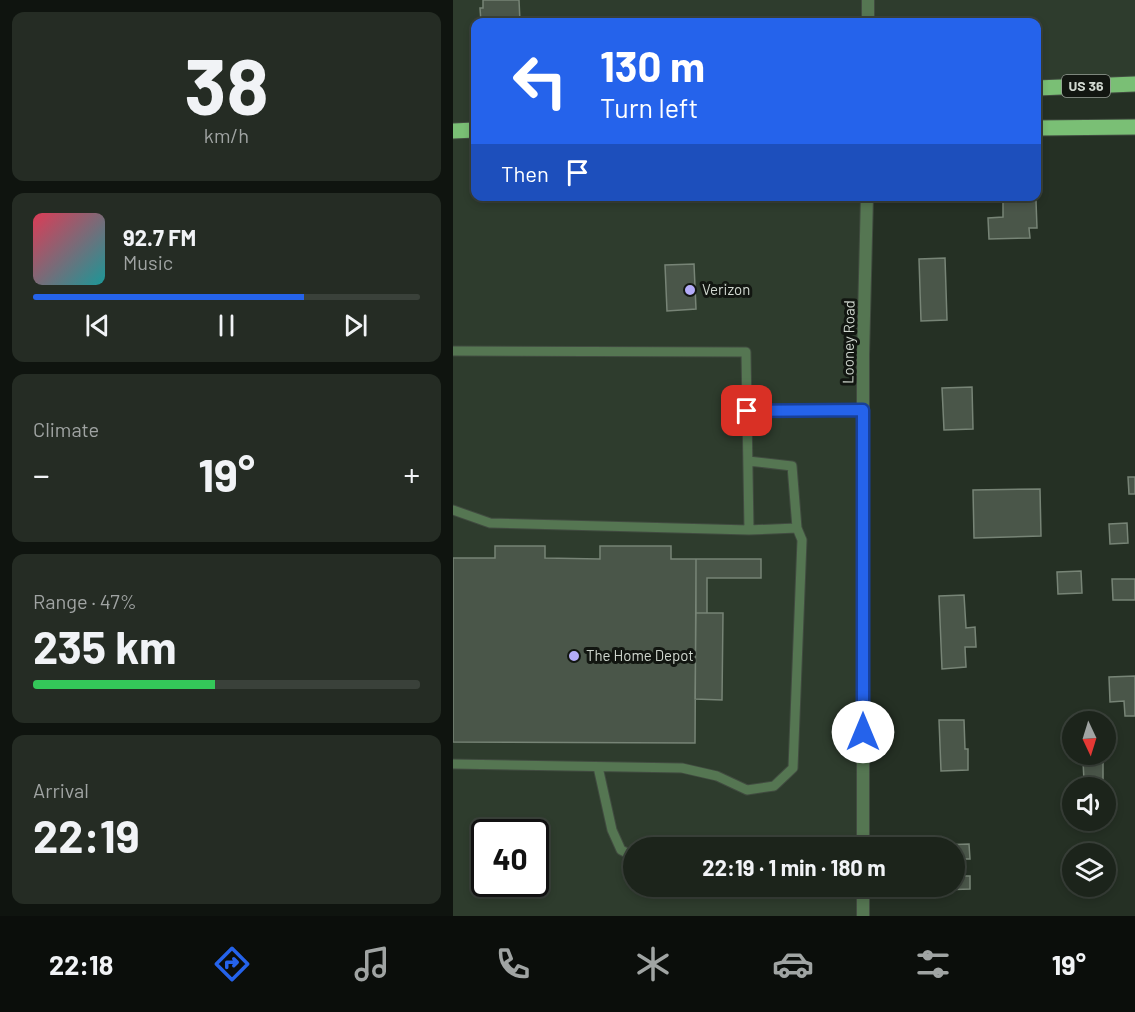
<!DOCTYPE html>
<meta charset="utf-8">
<style>
body{margin:0;font-family:Barlow,sans-serif;background:#252c24;color:#f1f3f6;height:100vh;display:flex;flex-direction:column;font-size:22px;white-space:nowrap}
*{box-sizing:border-box;margin:0}
p{font-size:20px;color:#a0a4a3}
.icon{flex:none;width:33px;height:33px;fill:none;stroke:currentColor;stroke-width:2;stroke-linecap:round;stroke-linejoin:round}
.map{position:relative;flex:1;overflow:hidden}
.drawer{display:flex;flex-direction:column;gap:12px;padding:12px;background:#0f140f;width:453px}
.drawer>*{flex:none}
.guide{position:absolute;left:18px;top:18px;width:570px;height:183px;border-radius:12px;box-shadow:0 3px 9px #0003,0 0 0 2px #3a413a;background:#2563eb;color:#fff;overflow:hidden}
.needle{width:39px;rotate:176deg}
.controls{position:absolute;left:609px;top:711px;display:grid;gap:12px}
.controls a{display:grid;place-items:center;width:54px;height:54px;border-radius:50%;background:#1c241b;box-shadow:0 3px 9px #0003,0 0 0 2px #3a413a;font-size:30px}
.speed{position:absolute;left:18px;top:819px;display:flex;gap:12px;font-size:30px;font-weight:700;text-align:center}
.speed>*{display:grid;place-content:center;width:78px;height:78px;border-radius:50%;background:#1c241b;box-shadow:0 3px 9px #0003,0 0 0 2px #3a413a;line-height:1}
.speed .limit{border:3px solid #111;border-radius:9px;background:#fff;color:#111}
.pin{position:absolute;display:grid;place-items:center;width:51px;height:51px;color:#fff;margin:-26px;border-radius:12px;box-shadow:0 3px 9px #0006}
.me{position:absolute;width:66px;margin:-33px;rotate:0deg;stroke-linejoin:round;filter:drop-shadow(0 0 4px #0008)}
.turn{display:flex;align-items:center;gap:21px;height:126px;padding:0 30px;font-size:27px}
.turn .icon{width:78px;height:78px;stroke-width:2.5}
.turn b{display:block;font-size:42px;line-height:51px}
.then{display:flex;align-items:center;height:57px;padding:0 30px;background:#0003;gap:12px;font-size:22px}
.big{font-size:45px;font-weight:700;line-height:1.1}
.drawer .widget{flex:1;display:flex;flex-direction:column;justify-content:center;gap:9px;min-width:0;padding:0 21px;border-radius:12px;background:#252c24}
.drawer .dial{align-items:center;gap:0}
.dial b{font-size:78px;line-height:1}
.song{display:flex;align-items:center;gap:18px}
.cover{width:72px;height:72px;border-radius:9px;background:linear-gradient(135deg,hsl(350 70% 55%),hsl(180 70% 35%))}
.played{height:6px;border-radius:3px;background:linear-gradient(90deg,#2563eb 70%,#3a413a 70%)}
.keys{display:flex;justify-content:space-around;direction:ltr}
.heat{display:flex;justify-content:space-between;align-items:center;font-size:33px;direction:ltr}
.charge{height:9px;border-radius:4px;background:linear-gradient(90deg,#34c759 47%,#3a413a 0)}
.trip{position:absolute;left:170px;top:837px;width:342px;height:60px;border-radius:30px;background:#1c241b;box-shadow:0 3px 9px #0003,0 0 0 2px #3a413a;font-weight:700;line-height:60px;text-align:center}
.tabs{display:flex;height:96px;justify-content:space-around;align-items:center;background:#0b0e0b;color:#a0a4a3}
.tabs .icon{width:42px;height:42px}
.tabs .on{color:#2563eb}
.tabs b{font-size:27px;color:#f1f3f6}
main{display:flex;flex:1;min-height:0}
.map>svg:first-child{display:block}
.built{fill:#2e3c2d;fill-rule:evenodd}
.building{fill:#4a5649;stroke:#778476;stroke-width:1.5}
.lines{fill:none;stroke-linecap:round;stroke-linejoin:round}
.service-casing{stroke:#414b40;stroke-width:11}
.tertiary-casing{stroke:#414b40;stroke-width:14}
.primary-casing{stroke:#414b40;stroke-width:17}
.service{stroke:#557652;stroke-width:9}
.tertiary{stroke:#557652;stroke-width:12}
.primary{stroke:#7abf75;stroke-width:15}
.route-casing{stroke:#184099;stroke-width:15}
.route{stroke:#2563eb;stroke-width:10}
.poi-dot{fill:#b4acf9;stroke:#121611;stroke-width:2}
.labels{text-anchor:middle;stroke-width:6;stroke-linejoin:round;paint-order:stroke}
.shield{fill:#121611;stroke:#989e97;stroke-width:1.5}
.shield-label{font-size:14px;font-weight:bold;fill:#d1d8d0}
.poi-label{font-size:15px;fill:#d1d8d0;stroke:#121611;text-anchor:start}
.street-label{font-size:15px;fill:#d1d8d0;stroke:#121611}
</style>
<main>
<section class="drawer">
<div class="widget dial"><b>38</b><p>km/h</p></div>
<div class="widget">
<div class="song"><i class="cover"></i><div><b>92.7 FM</b><p>Music</p></div></div>
<div class="played"></div>
<div class="keys"><svg class="icon" aria-label="previous" viewBox="0 0 24 24"><path d="M18 5L8 12l10 7zM5 5v14"/></svg><svg class="icon" aria-label="pause" viewBox="0 0 24 24"><path d="M8 5v14M16 5v14"/></svg><svg class="icon" aria-label="next" viewBox="0 0 24 24"><path d="M6 5l10 7-10 7zM19 5v14"/></svg></div>
</div>
<div class="widget"><p>Climate</p>
<div class="heat"><a>−</a><b class="big">19°</b><a>+</a></div>
</div>
<div class="widget"><p>Range · 47%</p><b class="big">235 km</b><div class="charge"></div></div>
<div class="widget"><p>Arrival</p><b class="big">22:19</b></div>
</section>
<div class="map">
<svg width="682" height="916" viewBox="0 0 682 916">
<rect width="100%" height="100%" fill="#253024"/>
<path class="built" d="M0,0H682V84L584,88V22H22V196L414,197L410,847L180,848V886L410,887V916H0ZM32,832H82V884H32Z"/>
<path class="building" d="M30,0H66L67,22H28L27,8H30Z
M550,201H583L584,228H576L577,238L536,239L535,218L550,217Z
M492,258L494,320L468,321L466,259Z
M241,264L243,309L214,311L212,265Z
M519,387L520,429L491,430L489,388Z
M675,477H682V494H676Z
M587,489L588,536L521,538L520,490Z
M674,523L675,543L657,544L656,524Z
M42,546H92V558L147,559V546H218V559H243L242,743L0,742V558H42Z
M243,559H308V578H254V613H243Z
M628,571L629,593L605,594L604,572Z
M659,579H682V600H660Z
M511,595L513,628L522,627L523,647H512L513,667L489,669L486,596Z
M243,613H270L269,700L242,699Z
M682,676V716H672L671,701L657,702L656,677Z
M486,720H511L512,749H515V770L488,771Z
M650,760V781H631L630,761Z
M516,844L517,859H507L508,876H517V889L488,890V886H501V848H487V845Z"/>
<g class="lines">
<defs>
<path id="service" d="M0,351L293,352L296,530
M294,411L410,410
M295,461L339,466L344,528
M0,510L37,523L296,530L344,528L349,540L340,768L321,786L294,790L264,776L229,768L0,764
M145,767L159,830L168,850L180,856"/>
<path id="tertiary" d="M415,0V22
M410,848V356L414,196
M410,916V886"/>
<path id="primary" d="M584,88L682,84
M584,128L682,127
M0,131L22,130"/>
</defs>
<use href="#service" class="service-casing"/>
<use href="#tertiary" class="tertiary-casing"/>
<use href="#primary" class="primary-casing"/>
<use href="#service" class="service"/>
<use href="#tertiary" class="tertiary"/>
<use href="#primary" class="primary"/>
</g>
<g class="lines">
<defs>
<path id="route" d="M294,411L410,410V732"/>
</defs>
<use href="#route" class="route-casing"/>
<use href="#route" class="route"/>
</g>
<g class="poi-dot">
<circle cx="237" cy="290" r="6"/>
<circle cx="121" cy="656" r="6"/>
</g>
<g class="labels">
<rect class="shield" x="609" y="75" width="48" height="22" rx="4.5"/>
<g class="shield-label">
<text x="633" y="91">US 36</text>
</g>
<g class="poi-label">
<text x="249" y="295">Verizon</text>
<text x="133" y="661">The Home Depot</text>
</g>
<g class="street-label">
<text transform="translate(396 342) rotate(-89)" y="5">Looney Road</text>
</g>
</g>
</svg>
<div class="controls">
<a><svg class="needle" viewBox="-14 -14 28 28"><path d="M0-13l5 13h-10z" fill="#e53935"/><path d="M0 13l5-13h-10z" fill="#a0a4a3"/></svg></a>
<a><svg class="icon" aria-label="sound" viewBox="0 0 24 24"><path d="M4 9h4l5-4v14l-5-4H4zM17 9q2 3 0 6"/></svg></a>
<a><svg class="icon" aria-label="layers" viewBox="0 0 24 24"><path d="M12 4l9 5-9 5-9-5zM3 14l9 5 9-5"/></svg></a>
</div>
<div class="speed"><div class="limit">40</div></div>
<div class="pin" style="left:294px;top:411px;background:#d93025"><svg class="icon" aria-label="arrive" viewBox="0 0 24 24"><path d="M6 21V4h12l-3 4 3 4H6"/></svg></div>
<svg class="me" style="left:410px;top:732px" viewBox="-20 -20 40 40"><circle r="19" fill="#fff"/><path d="M0-13L10 11 0 6-10 11z" fill="#2563eb"/></svg>
<div class="trip">22:19 · 1 min · 180 m</div>
<div class="guide">
<div class="turn"><svg class="icon" aria-label="left" viewBox="0 0 24 24"><path d="M17 20v-9H6M10 6l-5 5 5 5"/></svg><div><b>130 m</b>Turn left</div></div>
<div class="then">Then<svg class="icon" aria-label="arrive" viewBox="0 0 24 24"><path d="M6 21V4h12l-3 4 3 4H6"/></svg></div>
</div>
</div>
</main>
<nav class="tabs">
<b>22:18</b>
<svg class="icon on" aria-label="directions" viewBox="0 0 24 24"><path d="M12 3l9 9-9 9-9-9zM9 14v-3h6M13 9l2 2-2 2"/></svg>
<svg class="icon" aria-label="music" viewBox="0 0 24 24"><path d="M9 18V5l10-2v13"/><circle cx="6" cy="18" r="3"/><circle cx="16" cy="16" r="3"/></svg>
<svg class="icon" aria-label="phone" viewBox="0 0 24 24"><path d="M5 4h4l2 5-3 2q2 4 5 5l2-3 5 2v4C11 20 4 13 5 4z"/></svg>
<svg class="icon" aria-label="climate" viewBox="0 0 24 24"><path d="M12 3v18M4 7l16 10M4 17L20 7"/></svg>
<svg class="icon" aria-label="car" viewBox="0 0 24 24"><path d="M5 17H2v-5l4-1 3-4h7l3 4 3 1v5h-3M9 17h6M6 11h13"/><circle cx="7" cy="17" r="2"/><circle cx="17" cy="17" r="2"/></svg>
<svg class="icon" aria-label="filters" viewBox="0 0 24 24"><path d="M4 7h16M4 17h16"/><circle cx="9" cy="7" r="2"/><circle cx="15" cy="17" r="2"/></svg>
<b>19°</b>
</nav>
